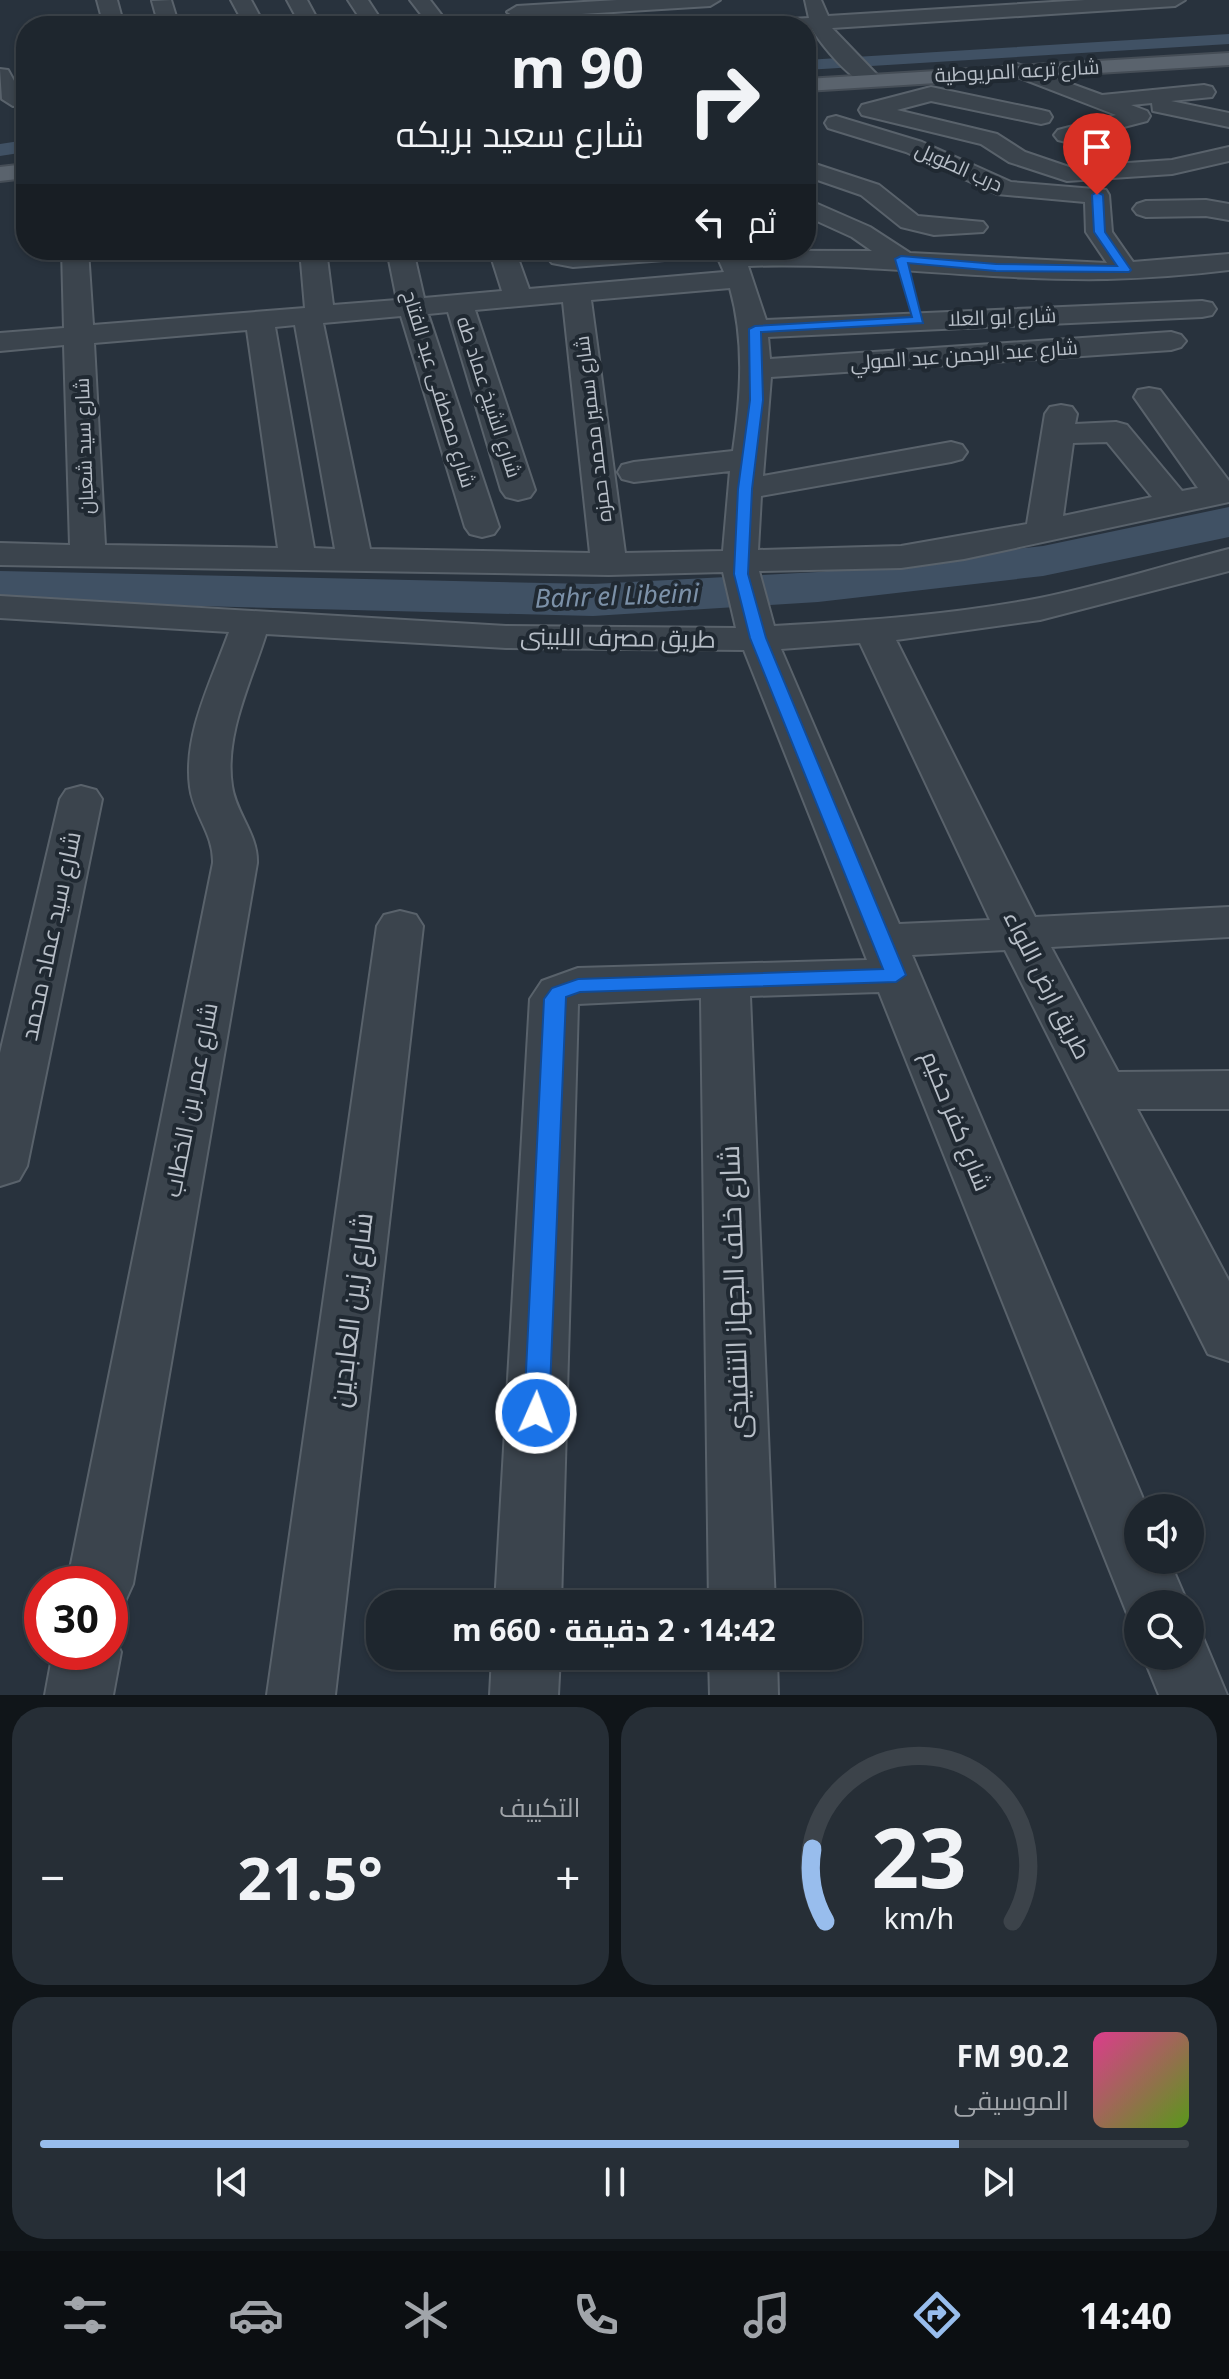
<!DOCTYPE html>
<html lang="ar">
<meta charset="utf-8">
<style>
body{margin:0;font-family:"Noto Sans",Cairo,sans-serif;background:#262e36;color:#f1f3f6;direction:rtl;height:100vh;display:flex;flex-direction:column;font-size:30px;white-space:nowrap}
*{box-sizing:border-box;margin:0}
p{font-size:26px;color:#a1a5aa}
.icon{flex:none;width:44px;height:44px;fill:none;stroke:currentColor;stroke-width:2;stroke-linecap:round;stroke-linejoin:round}
.map{position:relative;height:1695px;overflow:hidden;direction:ltr}
.sheet{display:flex;flex-direction:column;gap:12px;padding:12px;background:#101519;flex:1}
.sheet>*{flex:none}
.banner{position:absolute;left:16px;top:16px;width:800px;height:244px;border-radius:32px;box-shadow:0 2px 6px #0004,0 0 0 2px #3c434a;direction:rtl;background:#1e262e;color:#f1f3f6;overflow:hidden}
.tools{position:absolute;left:1124px;top:1494px;display:grid;gap:16px}
.tools a{display:grid;place-items:center;width:80px;height:80px;border-radius:50%;background:#1e262e;box-shadow:0 2px 6px #0004,0 0 0 2px #3c434a;font-size:40px}
.speed{position:absolute;left:24px;top:1566px;display:flex;gap:16px;font-size:40px;font-weight:700;text-align:center}
.speed>*{display:grid;place-content:center;width:104px;height:104px;border-radius:50%;background:#1e262e;box-shadow:0 2px 6px #0004,0 0 0 2px #3c434a;line-height:1}
.speed .limit{border:12px solid #d22;background:#fff;color:#111}
.pin{position:absolute;display:grid;place-items:center;width:68px;height:68px;color:#fff;margin:-82px -34px;border-radius:50% 50% 50% 0;rotate:-45deg;box-shadow:0 0 8px #0007}
.pin .icon{rotate:45deg}
.me{position:absolute;width:88px;margin:-44px;rotate:2deg;stroke-linejoin:round;filter:drop-shadow(0 0 6px #0008)}
.turn{display:flex;align-items:center;gap:28px;height:168px;padding:0 40px;font-size:36px}
.turn .icon{width:104px;height:104px;stroke-width:2.5}
.turn b{display:block;font-size:56px;line-height:68px}
.then{display:flex;align-items:center;height:76px;padding:0 40px;background:#0003;gap:16px;font-size:30px}
.big{font-size:60px;font-weight:700;line-height:1.1}
.sheet .card{flex:1;display:flex;flex-direction:column;justify-content:center;gap:12px;min-width:0;padding:0 28px;border-radius:32px;background:#262e36}
.sheet .dial{align-items:center;gap:0}
.dial svg{height:208px;overflow:visible;fill:none;stroke:#3c434a;stroke-width:7;stroke-linecap:round;text-anchor:middle}
.dial text{fill:#f1f3f6;stroke:none}
.song{display:flex;align-items:center;gap:24px}
.cover{width:96px;height:96px;border-radius:12px;background:linear-gradient(135deg,hsl(330 70% 55%),hsl(90 70% 35%))}
.played{height:8px;border-radius:4px;background:linear-gradient(90deg,#98bded 80%,#3c434a 80%)}
.keys{display:flex;justify-content:space-around;direction:ltr}
.heat{display:flex;justify-content:space-between;align-items:center;font-size:44px;direction:ltr}
.sheet .tiles{flex:1;display:grid;gap:12px;grid-template-columns:1fr 1fr}
.card:last-child{grid-column:span 2}
.trip{position:absolute;left:366px;top:1590px;width:496px;height:80px;border-radius:32px;background:#1e262e;box-shadow:0 2px 6px #0004,0 0 0 2px #3c434a;font-weight:700;line-height:80px;text-align:center;direction:rtl}
.menu{display:flex;height:128px;justify-content:space-around;align-items:center;background:#0c0f12;color:#a1a5aa}
.menu .icon{width:56px;height:56px}
.menu .on{color:#98bded}
.menu b{font-size:36px;color:#f1f3f6}
.map>svg:first-child{display:block}
.lines{fill:none;stroke-linecap:round;stroke-linejoin:round}
.canal{fill:#405164;fill-rule:evenodd}
.river{fill:#405164;fill-rule:evenodd}
.minor-casing{stroke:#59626b;stroke-width:4}
.major-casing{stroke:#454d56;stroke-width:4}
.minor{fill:#3b444d;fill-rule:evenodd}
.major{fill:#5a636d;fill-rule:evenodd}
.route{fill:#1a73e8;stroke:#114b97;stroke-width:2}
.labels{text-anchor:middle;stroke-width:8;stroke-linejoin:round;paint-order:stroke}
.far-street-label{font-size:20px;fill:#b8bfc8;stroke:#202932}
.street-label{font-size:24px;fill:#b8bfc8;stroke:#202932}
.water-label{font-size:26px;font-style:italic;fill:#7c91a8;stroke:#202932}
.near-street-label{font-size:28px;fill:#b8bfc8;stroke:#202932}
</style>
<div class="map">
<svg width="1229" height="1695" viewBox="0 0 1229 1695">
<rect width="100%" height="100%" fill="#28323d"/>
<g class="lines">
<path class="canal" d="M1229,34V44L806,70V60Z
M26,140V152L0,156V144Z"/>
<path class="river" d="M1229,507V537L1043,576L818,602L593,616L0,601V571L593,584L818,572L1043,546Z"/>
<defs>
<path id="minor" d="M97,0H117L124,26H104Z
M231,0H251L265,26H245Z
M287,0H307L321,26H301Z
M348,0H368L385,26H365Z
M410,0H430L450,26H430Z
M617,0H720L710,6L517,18L507,12L517,6Z
M805,0H821L828,16L1085,0H1185L1175,6L832,28L882,80L871,86C852,82 822,46 812,29L806,30V26H762L772,20L809,18Z
M152,1L171,0L179,26H159Z
M1017,64L1102,95L1204,85L1212,87L1215,92L1212,97L1171,101L1229,113V127L1153,111L1152,103L1131,105L1147,111L1150,116L1147,121L1066,142L1058,140L1054,135L1058,130L1116,115L1010,74L1006,70L1010,66Z
M0,69L8,70L24,99L21,104L13,106L2,99Z
M931,87L1041,110L1049,112L1052,117L1049,122L1041,124L931,101L897,110L997,134L1025,152L1069,167L1172,160L1229,147V161L1172,174L1067,181L1009,162L981,144L862,115L859,110L862,105Z
M836,116L922,142L1011,182L1106,190L1109,195L1112,232L1133,262L1229,254V270C1188,275 1148,278 1107,279C987,281 868,262 748,266L766,320L1202,301L1212,303L1216,309L1212,315L1202,317L768,337L770,359L1171,332L1181,335L1186,341L1181,347L1171,350L771,377L763,476L951,442L962,445L967,452L962,459L951,462L761,496L758,550L901,546L1027,524L1045,414L1050,407L1061,405L1072,407L1077,414L1075,424L1116,422L1127,425L1182,491L1198,488L1134,397L1138,390L1149,388L1160,390L1229,481V502L964,559L901,568L759,571L774,626C863,621 952,615 1040,598C1104,585 1166,565 1229,549V571L1040,620L896,640L1035,917L1229,907V937L1051,947L1118,1072L1229,1071V1109H1137L1229,1281V1361L1208,1354L1005,950L912,955L1147,1508H1138V1560H1169L1188,1604H1138V1629L1132,1626L879,992L750,996L775,1604H709L701,998L578,1004L561,1604H495L530,999L542,981L578,968L867,960L744,650L506,648L266,634C251,682 224,735 232,786C236,814 258,834 257,863L133,1584L123,1606L110,1611V1584H67L213,863C214,834 193,814 190,787C183,734 212,680 229,632L0,618V596L506,626L736,628L723,572L609,575L0,565V543L70,545L64,345L0,351V333L64,328L62,250H88L93,325L305,308L300,250H326L333,305L397,300L387,250H413L424,298L502,291L489,250H515L529,289L724,272L717,256L573,267L552,263L541,250L872,251L852,237L806,216V199L870,227L910,253L1107,263L1086,232L1085,202L997,194L906,152L828,128L825,123L828,118ZM730,288C745,342 741,396 733,451L634,462L622,465L618,472L622,479L634,482L730,471L723,551L625,553L591,300ZM563,302L590,553L370,549L323,323L401,316L465,527L470,534L482,537L494,534L499,527L428,314L448,312L501,490L506,497L518,500L530,497L535,490L475,310ZM295,325L335,549L314,548L275,327ZM247,330L278,548L105,545L94,343ZM1107,442L1152,497L1063,516L1073,443ZM860,643L990,920L899,924L781,649Z
M806,161L879,185L918,216L983,222L987,227L983,232L934,235L901,227L861,195L806,176Z
M1206,200L1229,204V220L1206,216L1146,217L1137,214L1133,209L1137,204L1146,201Z
M81,786L96,790L102,799L27,1166L19,1180L0,1186V1053L60,799L66,790Z
M400,911L416,915L423,926L335,1695H267L377,926L384,915Z
M1190,1628L1201,1633L1227,1695H1159L1143,1656H1190Z
M110,1629L121,1652L113,1695H45L53,1652H110Z
M492,1656H560L558,1695H490Z
M709,1656H777L778,1695H710Z"/>
<path id="major" d="M1229,53V65L806,91V79Z
M26,164V178L0,181V167Z"/>
</defs>
<use href="#minor" class="minor-casing"/>
<use href="#major" class="major-casing"/>
<use href="#minor" class="minor"/>
<use href="#major" class="major"/>
</g>
<path class="route" d="M1097,192L1103,195L1105,232L1131,270L1129,272L996,271L908,263L923,323L761,332L763,400L752,489L748,574L766,638L906,975L896,982L580,992L566,997L549,1413L545,1421L536,1424L527,1421L524,1413L544,999L552,988L578,979L883,969L750,638L734,574L738,489L750,400L749,329L755,326L912,317L895,259L901,256L996,264L1117,266L1094,232L1092,195Z"/>
<g class="labels">
<g class="far-street-label">
<text transform="translate(1017 71) rotate(-3)" y="7">شارع ترعه المريوطية</text>
<text transform="translate(959 167) rotate(24)" y="7">درب الطويل</text>
<text transform="translate(1002 317) rotate(-2)" y="7">شارع ابو العلا</text>
<text transform="translate(964 355) rotate(-4)" y="7">شارع عبد الرحمن عبد المولي</text>
<text transform="translate(439 389) rotate(73)" y="7">شارع مصطفى عبد الفتاح</text>
<text transform="translate(489 397) rotate(72)" y="7">شارع الشيخ عماد طه</text>
<text transform="translate(593 429) rotate(-97)" y="7">شارع سمير محمد حمزه</text>
<text transform="translate(84 446) rotate(-92)" y="7">شارع سيد شعبان</text>
</g>
<g class="street-label">
<text transform="translate(618 638) rotate(1)" y="8">طريق مصرف اللبينى</text>
<text transform="translate(51 936) rotate(-78)" y="8">شارع سيد عماد محمد</text>
<text transform="translate(1047 985) rotate(63)" y="8">طريق ارض اللواء</text>
<text transform="translate(191 1100) rotate(-79)" y="8">شارع عمر بن الخطاب</text>
<text transform="translate(956 1121) rotate(68)" y="8">شارع كفر حكيم</text>
</g>
<g class="water-label">
<text transform="translate(617 596) rotate(-2)" y="9">Bahr el Libeini</text>
</g>
<g class="near-street-label">
<text transform="translate(734 1292) rotate(-92)" y="10">شارع خلف الجهاز التنفيذى</text>
<text transform="translate(351 1310) rotate(-83)" y="10">شارع زين العابدين</text>
</g>
</g>
</svg>
<div class="tools">
<a><svg class="icon" aria-label="sound" viewBox="0 0 24 24"><path d="M4 9h4l5-4v14l-5-4H4zM17 9q2 3 0 6"/></svg></a>
<a><svg class="icon" aria-label="search" viewBox="0 0 24 24"><circle cx="10" cy="10" r="6"/><path d="M15 15l6 6"/></svg></a>
</div>
<div class="speed"><div class="limit">30</div></div>
<div class="pin" style="left:1097px;top:195px;background:#d93025"><svg class="icon" aria-label="arrive" viewBox="0 0 24 24"><path d="M6 21V4h12l-3 4 3 4H6"/></svg></div>
<svg class="me" style="left:536px;top:1413px" viewBox="-20 -20 40 40"><circle r="17" fill="#1a73e8" stroke="#fff" stroke-width="3"/><path d="M0-11L8 9 0 5-8 9z" fill="#fff"/></svg>
<div class="trip">14:42 · 2 دقيقة · 660 m</div>
<div class="banner">
<div class="turn"><svg class="icon" aria-label="right" viewBox="0 0 24 24"><path d="M7 20v-9h11M14 6l5 5-5 5"/></svg><div><b>90 m</b>شارع سعيد بريكه</div></div>
<div class="then">ثم<svg class="icon" aria-label="left" viewBox="0 0 24 24"><path d="M17 20v-9H6M10 6l-5 5 5 5"/></svg></div>
</div>
</div>
<section class="sheet">
<div class="tiles">
<div class="card dial"><svg viewBox="0 0 100 80">
<path d="M14 69A42 42 0 1 1 86 69"/>
<path d="M14 69A42 42 0 0 1 9 41" stroke="#98bded"/>
<text x="50" y="56" font-size="32" font-weight="700">23</text>
<text x="50" y="72" font-size="11">km/h</text>
</svg></div>
<div class="card"><p>التكييف</p>
<div class="heat"><a>−</a><b class="big">21.5°</b><a>+</a></div>
</div>
<div class="card">
<div class="song"><i class="cover"></i><div><b>90.2 FM</b><p>الموسيقى</p></div></div>
<div class="played"></div>
<div class="keys"><svg class="icon" aria-label="previous" viewBox="0 0 24 24"><path d="M18 5L8 12l10 7zM5 5v14"/></svg><svg class="icon" aria-label="pause" viewBox="0 0 24 24"><path d="M8 5v14M16 5v14"/></svg><svg class="icon" aria-label="next" viewBox="0 0 24 24"><path d="M6 5l10 7-10 7zM19 5v14"/></svg></div>
</div>
</div>
</section>
<nav class="menu">
<b>14:40</b>
<svg class="icon on" aria-label="directions" viewBox="0 0 24 24"><path d="M12 3l9 9-9 9-9-9zM9 14v-3h6M13 9l2 2-2 2"/></svg>
<svg class="icon" aria-label="music" viewBox="0 0 24 24"><path d="M9 18V5l10-2v13"/><circle cx="6" cy="18" r="3"/><circle cx="16" cy="16" r="3"/></svg>
<svg class="icon" aria-label="phone" viewBox="0 0 24 24"><path d="M5 4h4l2 5-3 2q2 4 5 5l2-3 5 2v4C11 20 4 13 5 4z"/></svg>
<svg class="icon" aria-label="climate" viewBox="0 0 24 24"><path d="M12 3v18M4 7l16 10M4 17L20 7"/></svg>
<svg class="icon" aria-label="car" viewBox="0 0 24 24"><path d="M5 17H2v-5l4-1 3-4h7l3 4 3 1v5h-3M9 17h6M6 11h13"/><circle cx="7" cy="17" r="2"/><circle cx="17" cy="17" r="2"/></svg>
<svg class="icon" aria-label="filters" viewBox="0 0 24 24"><path d="M4 7h16M4 17h16"/><circle cx="9" cy="7" r="2"/><circle cx="15" cy="17" r="2"/></svg>
</nav>
